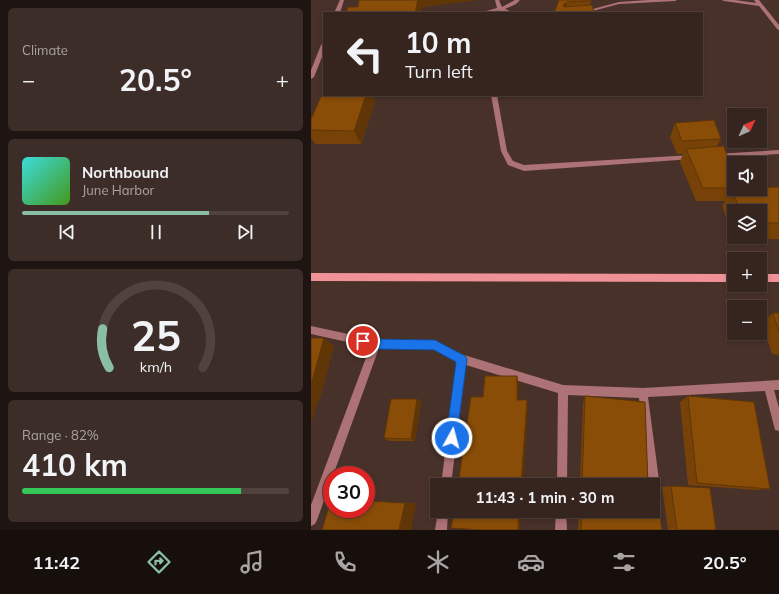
<!DOCTYPE html>
<meta charset="utf-8">
<style>
body{margin:0;font-family:Mulish,sans-serif;background:#3d2d28;color:#f1f3f6;height:100vh;display:flex;flex-direction:column;font-size:15px;white-space:nowrap}
*{box-sizing:border-box;margin:0}
p{font-size:13px;color:#aaa5a4}
.icon{flex:none;width:22px;height:22px;fill:none;stroke:currentColor;stroke-width:2;stroke-linecap:round;stroke-linejoin:round}
.map{position:relative;flex:1;overflow:hidden}
.drawer{display:flex;flex-direction:column;gap:8px;padding:8px;background:#1e1411;width:311px}
.drawer>*{flex:none}
.hud{position:absolute;left:12px;top:12px;width:380px;height:84px;border-radius:0px;box-shadow:0 2px 6px #0003,0 0 0 1px #50423d;background:#36251f;color:#f1f3f6;overflow:hidden}
.needle{width:26px;rotate:46deg}
.tools{position:absolute;left:416px;top:108px;display:grid;gap:8px}
.tools a{display:grid;place-items:center;width:40px;height:40px;border-radius:0px;background:#36251f;box-shadow:0 2px 6px #0003,0 0 0 1px #50423d;font-size:20px}
.speed{position:absolute;left:12px;top:466px;display:flex;gap:8px;font-size:20px;font-weight:700;text-align:center}
.speed>*{display:grid;place-content:center;width:52px;height:52px;border-radius:50%;background:#36251f;box-shadow:0 2px 6px #0003,0 0 0 1px #50423d;line-height:1}
.speed .limit{border:6px solid #d22;background:#fff;color:#111}
.pin{position:absolute;display:grid;place-items:center;width:34px;height:34px;color:#fff;margin:-17px;border:2px solid #fff;border-radius:50%;box-shadow:0 1px 4px #0007}
.me{position:absolute;width:44px;margin:-22px;rotate:7deg;stroke-linejoin:round;filter:drop-shadow(0 0 3px #0008)}
.turn{display:flex;align-items:center;gap:14px;height:84px;padding:0 16px;font-size:18px}
.turn .icon{width:52px;height:52px;stroke-width:2.5}
.turn b{display:block;font-size:28px;line-height:34px}
.big{font-size:30px;font-weight:700;line-height:1.1}
.drawer .tile{flex:1;display:flex;flex-direction:column;justify-content:center;gap:6px;min-width:0;padding:0 14px;border-radius:6px;background:#3d2d28}
.drawer .dial{align-items:center;gap:0}
.dial svg{height:104px;overflow:visible;fill:none;stroke:#50423d;stroke-width:7;stroke-linecap:round;text-anchor:middle}
.dial text{fill:#f1f3f6;stroke:none}
.song{display:flex;align-items:center;gap:12px}
.cover{width:48px;height:48px;border-radius:6px;background:linear-gradient(135deg,hsl(180 70% 55%),hsl(100 70% 35%))}
.played{height:4px;border-radius:2px;background:linear-gradient(90deg,#8abfa5 70%,#50423d 70%)}
.keys{display:flex;justify-content:space-around;direction:ltr}
.heat{display:flex;justify-content:space-between;align-items:center;font-size:22px;direction:ltr}
.charge{height:6px;border-radius:3px;background:linear-gradient(90deg,#34c759 82%,#50423d 0)}
.trip{position:absolute;left:119px;top:478px;width:230px;height:40px;border-radius:0px;background:#36251f;box-shadow:0 2px 6px #0003,0 0 0 1px #50423d;font-weight:700;line-height:40px;text-align:center}
.tabs{display:flex;height:64px;justify-content:space-around;align-items:center;background:#160f0c;color:#aaa5a4}
.tabs .icon{width:28px;height:28px}
.tabs .current{color:#8abfa5}
.tabs b{font-size:18px;color:#f1f3f6}
main{display:flex;flex:1;min-height:0}
.map>svg:first-child{display:block}
.lines{fill:none;stroke-linecap:round;stroke-linejoin:round}
.service{fill:#ad7275;fill-rule:evenodd}
.minor{fill:#ad7275;fill-rule:evenodd}
.secondary{fill:#ef9197;fill-rule:evenodd}
.wall{fill:#764207;fill-rule:evenodd}
.shaded-wall{fill:#603606}
.building{fill:#894d08;stroke:#603606}
.route{fill:#1a73e8;stroke:#114b97}
</style>
<main>
<section class="drawer">
<div class="tile"><p>Climate</p>
<div class="heat"><a>−</a><b class="big">20.5°</b><a>+</a></div>
</div>
<div class="tile">
<div class="song"><i class="cover"></i><div><b>Northbound</b><p>June Harbor</p></div></div>
<div class="played"></div>
<div class="keys"><svg class="icon" aria-label="previous" viewBox="0 0 24 24"><path d="M18 5L8 12l10 7zM5 5v14"/></svg><svg class="icon" aria-label="pause" viewBox="0 0 24 24"><path d="M8 5v14M16 5v14"/></svg><svg class="icon" aria-label="next" viewBox="0 0 24 24"><path d="M6 5l10 7-10 7zM19 5v14"/></svg></div>
</div>
<div class="tile dial"><svg viewBox="0 0 100 80">
<path d="M14 69A42 42 0 1 1 86 69"/>
<path d="M14 69A42 42 0 0 1 9 39" stroke="#8abfa5"/>
<text x="50" y="56" font-size="32" font-weight="700">25</text>
<text x="50" y="72" font-size="11">km/h</text>
</svg></div>
<div class="tile"><p>Range · 82%</p><b class="big">410 km</b><div class="charge"></div></div>
</section>
<div class="map">
<svg width="468" height="530" viewBox="0 0 468 530">
<rect width="100%" height="100%" fill="#483129"/>
<g class="lines">
<path class="service" d="M184,0H188L191,7L204,0H209L205,4L194,9L204,13C198,13 195,11 190,11C184,10 175,13 168,13L186,8Z
M337,0H366L364,1L308,4L278,12L253,13L256,11L278,10L308,2Z
M411,0H424L445,3L443,0H448L468,25V30L466,29L448,6L413,1Z
M180,95H186L196,151L202,161L213,165L381,155L384,157L381,159L213,171L197,165L190,151Z
M468,150V154L405,158L402,156L405,154Z"/>
<path class="minor" d="M29,0H33L29,13H23Z
M13,43V52L3,77L0,79V70L10,45Z
M0,326L65,340L124,341L153,355L252,385L332,388L468,380V390H463L468,408V431L464,430L463,426L454,391L337,397L350,495L349,499L345,500L342,499V485H338L328,398L257,395L256,485H246L247,393L155,365L140,485H130L146,361L123,349L68,348L6,520L4,524L0,526V505L59,347L0,334Z
M127,511H137L136,530H124Z
M245,511H255L256,530H244Z"/>
<path class="secondary" d="M0,273L423,274V282L0,281Z
M449,274H468V282H449Z"/>
</g>
<path class="wall" d="M248,0H280L279,5L243,13Z
M64,101L50,144H4L0,138V119Z
M364,123L410,139L406,146L423,189L468,187V239L423,240L411,206L414,201H385L369,162L372,154H366L359,137ZM423,211H449V237H423Z
M462,313H468V355L461,354L451,322Z
M0,338L23,346L9,398H8L0,423Z
M274,396L334,402L337,485H348V511L351,530H267L268,511H342V485H269L272,403Z
M377,396L459,489L446,490L377,485L369,402Z
M106,399L110,402L104,441H78L73,438Z
M360,486L405,530H357L351,487Z"/>
<path class="shaded-wall" d="M107,0H168L112,7L110,13H104Z
M256,2V10L252,5Z
M55,95H61L64,101L50,144L43,131Z
M13,338L23,346L9,398L0,394V385Z
M206,376L208,384L207,407L206,400Z
M0,394L8,398L0,423Z
M106,399L110,402L104,441L100,439Z
M216,400L217,407L212,485H210Z
M94,503H105L100,530H88Z
M208,511H210L209,530H207Z"/>
<path class="building" d="M48,0H107L104,13H35L37,7H47Z
M248,0H280V1L256,2L252,5L253,7L281,5L283,11L282,13H243Z
M13,90V95H55L43,131L0,130V119Z
M403,120L410,139L371,141L364,123Z
M413,146L423,176V188H392L375,149Z
M468,187V223H449V211H429L421,189H449V188Z
M462,313H468V331Z
M0,338H13L0,385Z
M174,376H206V400H216L210,485H147L160,397H172Z
M274,396L334,402L337,485H348V511L351,530H270L271,511H342V485H271Z
M377,396L443,402L459,489L386,483Z
M80,399H106L100,439L73,438Z
M360,486L399,488L405,530H366Z
M20,499H21V509H55V501L94,503L88,530H11Z
M143,511H208L207,530H171L140,528Z"/>
<path class="route" d="M52,336L65,339L124,340L154,356L156,359L145,442L141,444L137,442L135,438L145,362L123,350L65,349L49,345L47,341L49,338Z"/>
</svg>
<div class="tools">
<a><svg class="needle" viewBox="-14 -14 28 28"><path d="M0-13l5 13h-10z" fill="#e53935"/><path d="M0 13l5-13h-10z" fill="#aaa5a4"/></svg></a>
<a><svg class="icon" aria-label="sound" viewBox="0 0 24 24"><path d="M4 9h4l5-4v14l-5-4H4zM17 9q2 3 0 6"/></svg></a>
<a><svg class="icon" aria-label="layers" viewBox="0 0 24 24"><path d="M12 4l9 5-9 5-9-5zM3 14l9 5 9-5"/></svg></a>
<a>+</a>
<a>−</a>
</div>
<div class="speed"><div class="limit">30</div></div>
<div class="pin" style="left:52px;top:341px;background:#d93025"><svg class="icon" aria-label="arrive" viewBox="0 0 24 24"><path d="M6 21V4h12l-3 4 3 4H6"/></svg></div>
<svg class="me" style="left:141px;top:438px" viewBox="-20 -20 40 40"><circle r="17" fill="#1a73e8" stroke="#fff" stroke-width="3"/><path d="M0-11L8 9 0 5-8 9z" fill="#fff"/></svg>
<div class="trip">11:43 · 1 min · 30 m</div>
<div class="hud">
<div class="turn"><svg class="icon" aria-label="left" viewBox="0 0 24 24"><path d="M17 20v-9H6M10 6l-5 5 5 5"/></svg><div><b>10 m</b>Turn left</div></div>
</div>
</div>
</main>
<nav class="tabs">
<b>11:42</b>
<svg class="icon current" aria-label="directions" viewBox="0 0 24 24"><path d="M12 3l9 9-9 9-9-9zM9 14v-3h6M13 9l2 2-2 2"/></svg>
<svg class="icon" aria-label="music" viewBox="0 0 24 24"><path d="M9 18V5l10-2v13"/><circle cx="6" cy="18" r="3"/><circle cx="16" cy="16" r="3"/></svg>
<svg class="icon" aria-label="phone" viewBox="0 0 24 24"><path d="M5 4h4l2 5-3 2q2 4 5 5l2-3 5 2v4C11 20 4 13 5 4z"/></svg>
<svg class="icon" aria-label="climate" viewBox="0 0 24 24"><path d="M12 3v18M4 7l16 10M4 17L20 7"/></svg>
<svg class="icon" aria-label="car" viewBox="0 0 24 24"><path d="M5 17H2v-5l4-1 3-4h7l3 4 3 1v5h-3M9 17h6M6 11h13"/><circle cx="7" cy="17" r="2"/><circle cx="17" cy="17" r="2"/></svg>
<svg class="icon" aria-label="filters" viewBox="0 0 24 24"><path d="M4 7h16M4 17h16"/><circle cx="9" cy="7" r="2"/><circle cx="15" cy="17" r="2"/></svg>
<b>20.5°</b>
</nav>
